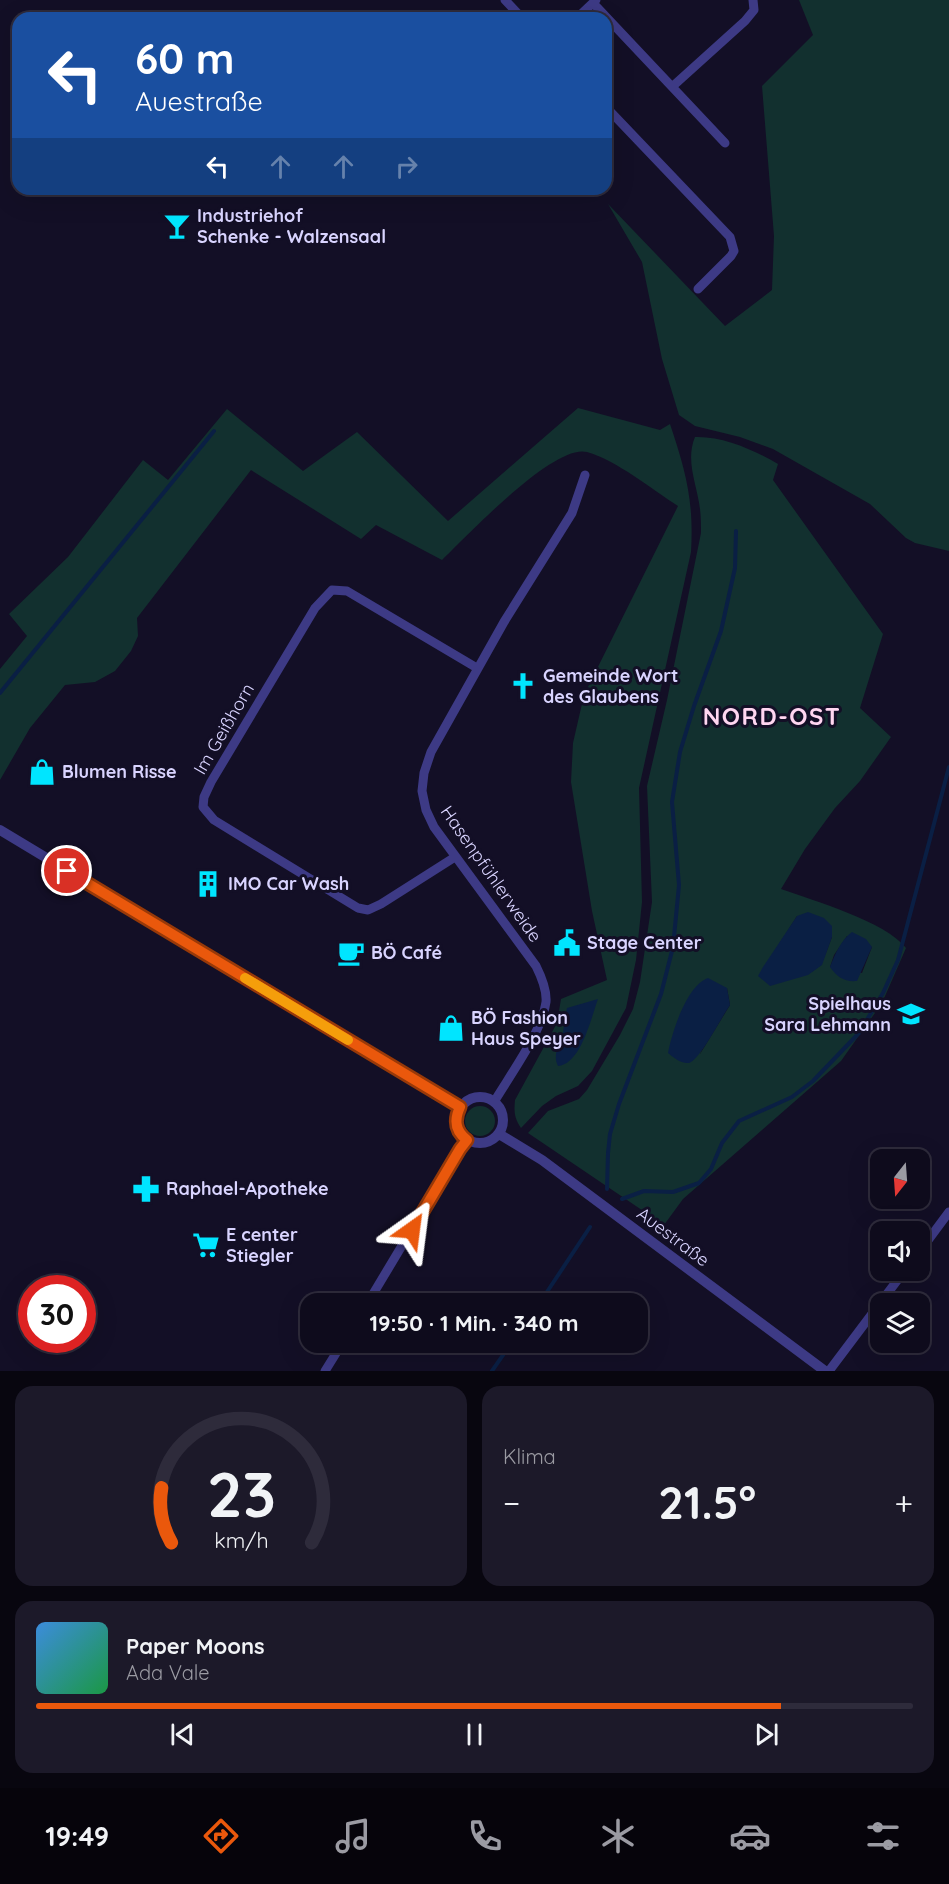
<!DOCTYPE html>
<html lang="de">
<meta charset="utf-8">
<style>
body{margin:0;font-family:Quicksand,sans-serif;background:#1c1929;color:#f1f3f6;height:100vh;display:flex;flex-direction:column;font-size:22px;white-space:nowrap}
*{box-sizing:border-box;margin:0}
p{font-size:20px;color:#9b9ba3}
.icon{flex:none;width:33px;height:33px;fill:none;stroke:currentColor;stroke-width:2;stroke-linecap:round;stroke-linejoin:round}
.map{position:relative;height:1371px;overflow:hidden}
.details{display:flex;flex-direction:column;gap:15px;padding:15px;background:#08060f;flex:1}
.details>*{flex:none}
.guide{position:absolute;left:12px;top:12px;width:600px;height:183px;border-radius:18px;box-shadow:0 6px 24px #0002,0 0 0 2px #2e2b3b;background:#1a4fa0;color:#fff;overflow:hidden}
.needle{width:39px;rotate:197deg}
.controls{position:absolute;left:870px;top:1149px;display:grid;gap:12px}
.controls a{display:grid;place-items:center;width:60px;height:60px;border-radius:12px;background:#0e0b1c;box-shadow:0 6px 24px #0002,0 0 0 2px #2e2b3b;font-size:30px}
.speed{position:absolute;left:18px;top:1275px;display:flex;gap:12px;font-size:30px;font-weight:700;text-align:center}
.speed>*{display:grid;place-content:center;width:78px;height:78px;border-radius:50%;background:#0e0b1c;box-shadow:0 6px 24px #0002,0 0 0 2px #2e2b3b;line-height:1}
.speed .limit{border:9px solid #d22;background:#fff;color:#111}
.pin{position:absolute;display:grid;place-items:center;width:51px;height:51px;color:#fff;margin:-26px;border:3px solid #fff;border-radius:50%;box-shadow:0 2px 6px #0007}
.me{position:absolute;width:66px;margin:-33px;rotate:31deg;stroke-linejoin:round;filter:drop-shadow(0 0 4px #0008)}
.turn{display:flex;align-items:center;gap:21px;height:126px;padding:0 24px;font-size:27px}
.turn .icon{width:78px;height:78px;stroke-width:2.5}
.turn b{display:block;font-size:42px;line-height:51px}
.lanes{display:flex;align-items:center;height:57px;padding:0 24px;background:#0003;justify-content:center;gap:30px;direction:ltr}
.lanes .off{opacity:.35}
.big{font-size:45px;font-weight:700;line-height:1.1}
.details .tile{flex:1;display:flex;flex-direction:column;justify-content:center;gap:9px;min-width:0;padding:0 21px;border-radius:18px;background:#1c1929}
.details .dial{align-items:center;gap:0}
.dial svg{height:156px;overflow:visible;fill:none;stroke:#2e2b3b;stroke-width:7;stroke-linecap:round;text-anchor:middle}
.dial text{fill:#f1f3f6;stroke:none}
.song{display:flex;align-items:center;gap:18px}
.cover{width:72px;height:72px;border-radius:9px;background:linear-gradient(135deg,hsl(210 70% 55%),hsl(140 70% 35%))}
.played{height:6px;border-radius:3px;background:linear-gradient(90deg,#ea580c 85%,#2e2b3b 85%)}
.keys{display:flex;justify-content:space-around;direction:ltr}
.heat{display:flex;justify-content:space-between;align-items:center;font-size:33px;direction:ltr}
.details .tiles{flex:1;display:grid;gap:15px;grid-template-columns:1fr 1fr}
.tile:last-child{grid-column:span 2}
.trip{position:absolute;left:300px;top:1293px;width:348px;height:60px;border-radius:18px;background:#0e0b1c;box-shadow:0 6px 24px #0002,0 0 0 2px #2e2b3b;font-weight:700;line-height:60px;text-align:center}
.tab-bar{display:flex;height:96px;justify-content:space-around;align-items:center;background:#06040b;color:#9b9ba3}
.tab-bar .icon{width:42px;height:42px}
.tab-bar .on{color:#ea580c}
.tab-bar b{font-size:27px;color:#f1f3f6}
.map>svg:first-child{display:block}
.green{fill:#12302f;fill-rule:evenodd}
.water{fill:#0a1f44}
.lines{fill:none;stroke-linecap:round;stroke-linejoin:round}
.stream{stroke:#0a1f44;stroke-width:4}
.minor{stroke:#3d3a85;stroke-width:9}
.tertiary{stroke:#3d3a85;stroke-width:10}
.route-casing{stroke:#983908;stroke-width:15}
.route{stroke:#ea580c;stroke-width:10}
.slow{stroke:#f59e0b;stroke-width:10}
.labels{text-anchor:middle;stroke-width:6;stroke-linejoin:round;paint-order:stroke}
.poi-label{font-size:18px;font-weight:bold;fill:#d9d4ff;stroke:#130f26;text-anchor:start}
.street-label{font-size:18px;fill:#d9d4ff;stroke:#130f26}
.district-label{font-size:24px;font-weight:bold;letter-spacing:1.5px;fill:#ffd6f0;stroke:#130f26}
</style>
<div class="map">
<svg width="949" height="1371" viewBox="0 0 949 1371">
<rect width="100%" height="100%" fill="#130f26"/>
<path class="green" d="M799,0H949V551L915,543L906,538L870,504L773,449L740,437L695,426L679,415L662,359L642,262L608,204L725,326L772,290L774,236L762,86L813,35Z
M578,408L660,430L670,424C686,472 694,501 691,552L639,788L642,902L636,960L626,1008L592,1071L578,1086L556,1096L542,1106L521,1128C514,1118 514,1111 515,1100L557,1023L561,999L607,980L592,911L571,782L573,743L584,695L678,506C653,490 616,460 587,452C554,443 467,536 442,560L376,525L361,539L251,470L137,618L138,636L131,651L115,671L95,682L65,685L30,728L0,780V669L27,636L9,614L68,557L143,460L168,480L227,409L303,471L357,432L448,521Z
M695,437C723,436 754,450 778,464L773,480L883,634L860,708L891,737L860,781L835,808L805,849L781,889C814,901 885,921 906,948L882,1003L841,1061L683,1199L664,1225L528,1133L548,1111L579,1099L587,1090L620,1035L633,1009L640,982L652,902L647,786L667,700L701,533C701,525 701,517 700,509C697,484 685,461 695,437ZM797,916L832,937C823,960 822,972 796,977L776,949ZM847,936L872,947L862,973L830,967L834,955ZM727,988L730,1005L700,1054Z
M465 1121a15 15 0 1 1 30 0a15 15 0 1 1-30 0Z"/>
<path class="water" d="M808,912L824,918L832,926V937L822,965L808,975L770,986L758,976L763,967L797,916Z
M852,932L866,939L872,947L857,981C844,982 837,977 830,967C835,954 841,940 852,932Z
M708,978L727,988L730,1005C722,1016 700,1060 689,1063C681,1064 673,1057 668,1053C672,1032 687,985 708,978Z
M598,999C591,1018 581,1064 558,1066C552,1054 560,1045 563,1033C564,1025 565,1016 567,1008Z"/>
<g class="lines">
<path class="stream" d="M0,693L214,431
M607,1189L608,1153L610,1134L619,1104L661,994L673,947L679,885L672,802L680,752L694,706L721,631L735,568L736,531
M622,1199L644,1191L673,1192L699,1183L711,1169L722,1143L739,1121L792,1097L813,1081L859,1033L883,993L898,960L949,767
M539,1304L590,1227
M492,1371L512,1342"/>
<path class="minor" d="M505,0L522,18
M593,3L725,143
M577,18L596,0
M673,86L745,21L754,10L753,0
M606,107L730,237L734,251L731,256L698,289
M455,857L381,904L368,910L358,908L214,820L203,807L204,797L211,782L315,608L332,590L347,591L477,668
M494,1102C510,1075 542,1032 546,1002C547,990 541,976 536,966L434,827L426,810L422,791L424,773L431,752L504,622L572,513L585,475
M920,1251L949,1212
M367,1304L460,1149L467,1140
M325,1371L343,1342
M829,1371L905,1270"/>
<path class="tertiary" d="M0,830L460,1107
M457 1120a23 23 0 1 1 46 0a23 23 0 1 1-46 0Z
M499,1134L542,1160L825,1371"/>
</g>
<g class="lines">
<defs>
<path id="route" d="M67,871L460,1107C454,1120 455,1131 467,1140L460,1149L412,1230"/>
</defs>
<use href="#route" class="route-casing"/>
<use href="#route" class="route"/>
<path class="slow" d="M245,978L348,1040"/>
</g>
<defs>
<symbol id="bar-bare" viewBox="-9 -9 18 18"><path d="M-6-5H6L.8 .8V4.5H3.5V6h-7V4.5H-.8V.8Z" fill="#00e5ff" stroke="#130f26" stroke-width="2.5" paint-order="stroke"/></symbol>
<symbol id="church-bare" viewBox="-9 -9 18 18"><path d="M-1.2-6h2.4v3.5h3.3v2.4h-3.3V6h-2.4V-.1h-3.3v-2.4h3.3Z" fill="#00e5ff" stroke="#130f26" stroke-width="2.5" paint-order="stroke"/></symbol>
<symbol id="shop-bare" viewBox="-9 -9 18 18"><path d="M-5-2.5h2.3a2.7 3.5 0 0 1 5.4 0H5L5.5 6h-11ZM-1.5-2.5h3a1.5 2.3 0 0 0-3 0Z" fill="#00e5ff" stroke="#130f26" stroke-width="2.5" paint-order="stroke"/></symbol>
<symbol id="building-bare" viewBox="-9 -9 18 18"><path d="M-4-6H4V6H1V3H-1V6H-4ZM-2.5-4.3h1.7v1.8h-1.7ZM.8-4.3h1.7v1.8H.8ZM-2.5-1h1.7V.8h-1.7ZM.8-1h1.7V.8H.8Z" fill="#00e5ff" stroke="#130f26" stroke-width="2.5" paint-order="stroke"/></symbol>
<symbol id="civic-bare" viewBox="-9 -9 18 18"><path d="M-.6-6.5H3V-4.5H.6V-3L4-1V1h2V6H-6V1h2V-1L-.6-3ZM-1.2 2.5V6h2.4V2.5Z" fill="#00e5ff" stroke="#130f26" stroke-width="2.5" paint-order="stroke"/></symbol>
<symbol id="cafe-bare" viewBox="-9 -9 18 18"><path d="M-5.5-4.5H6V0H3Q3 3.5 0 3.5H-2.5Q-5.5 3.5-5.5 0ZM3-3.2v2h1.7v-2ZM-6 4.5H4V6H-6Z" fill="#00e5ff" stroke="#130f26" stroke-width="2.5" paint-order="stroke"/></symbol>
<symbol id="school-bare" viewBox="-9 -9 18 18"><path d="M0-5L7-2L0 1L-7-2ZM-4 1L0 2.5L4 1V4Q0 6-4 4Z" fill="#00e5ff" stroke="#130f26" stroke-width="2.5" paint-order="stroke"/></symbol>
<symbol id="pharmacy-bare" viewBox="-9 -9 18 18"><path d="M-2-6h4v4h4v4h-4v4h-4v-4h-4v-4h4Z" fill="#00e5ff" stroke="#130f26" stroke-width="2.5" paint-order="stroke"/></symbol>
<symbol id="supermarket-bare" viewBox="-9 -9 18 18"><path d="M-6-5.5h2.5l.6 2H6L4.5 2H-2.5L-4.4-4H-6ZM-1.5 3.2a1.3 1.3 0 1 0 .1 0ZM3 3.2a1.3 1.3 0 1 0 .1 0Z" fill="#00e5ff" stroke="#130f26" stroke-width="2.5" paint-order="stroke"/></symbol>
</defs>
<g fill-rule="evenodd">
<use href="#bar-bare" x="158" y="207" width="38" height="38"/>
<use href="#church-bare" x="504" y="667" width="38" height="38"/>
<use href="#shop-bare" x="23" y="753" width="38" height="38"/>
<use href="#building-bare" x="189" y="865" width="38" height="38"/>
<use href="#civic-bare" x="548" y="924" width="38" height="38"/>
<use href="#cafe-bare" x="332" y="934" width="38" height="38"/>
<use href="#school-bare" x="892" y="995" width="38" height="38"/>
<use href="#shop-bare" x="432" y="1009" width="38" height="38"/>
<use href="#pharmacy-bare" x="127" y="1170" width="38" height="38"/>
<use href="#supermarket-bare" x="187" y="1226" width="38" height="38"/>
</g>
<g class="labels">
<g class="poi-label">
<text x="197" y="222">Industriehof<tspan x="197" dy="21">Schenke - Walzensaal</tspan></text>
<text x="543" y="682">Gemeinde Wort<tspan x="543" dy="21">des Glaubens</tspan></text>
<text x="62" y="778">Blumen Risse</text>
<text x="228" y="890">IMO Car Wash</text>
<text x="587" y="949">Stage Center</text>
<text x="371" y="959">BÖ Café</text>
<text x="891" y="1010" text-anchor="end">Spielhaus<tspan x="891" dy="21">Sara Lehmann</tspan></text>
<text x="471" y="1024">BÖ Fashion<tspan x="471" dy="21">Haus Speyer</tspan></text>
<text x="166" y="1195">Raphael-Apotheke</text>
<text x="226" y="1241">E center<tspan x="226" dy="21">Stiegler</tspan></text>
</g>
<g class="street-label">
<text transform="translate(224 729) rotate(-60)" y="6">Im Geißhorn</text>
<text transform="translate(491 874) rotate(55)" y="6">Hasenpfühlerweide</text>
<text transform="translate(673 1237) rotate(37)" y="6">Auestraße</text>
</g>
<g class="district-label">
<text x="772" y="725">NORD-OST</text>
</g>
</g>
</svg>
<div class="controls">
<a><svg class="needle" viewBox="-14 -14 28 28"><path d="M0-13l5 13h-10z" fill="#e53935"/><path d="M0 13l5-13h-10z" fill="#9b9ba3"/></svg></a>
<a><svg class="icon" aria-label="sound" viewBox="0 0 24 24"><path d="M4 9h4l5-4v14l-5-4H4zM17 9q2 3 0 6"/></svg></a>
<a><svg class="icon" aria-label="layers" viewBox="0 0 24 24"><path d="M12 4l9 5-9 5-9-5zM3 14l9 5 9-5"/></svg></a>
</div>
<div class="speed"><div class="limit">30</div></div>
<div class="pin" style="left:67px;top:871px;background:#d93025"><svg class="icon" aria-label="arrive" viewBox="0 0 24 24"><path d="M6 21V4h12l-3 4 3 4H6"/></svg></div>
<svg class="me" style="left:412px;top:1230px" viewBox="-20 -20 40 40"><path d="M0-17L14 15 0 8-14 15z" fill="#ea580c" stroke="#fff" stroke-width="4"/></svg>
<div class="trip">19:50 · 1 Min. · 340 m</div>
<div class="guide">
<div class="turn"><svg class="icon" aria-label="left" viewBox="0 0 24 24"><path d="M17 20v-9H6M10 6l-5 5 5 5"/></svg><div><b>60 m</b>Auestraße</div></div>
<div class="lanes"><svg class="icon" aria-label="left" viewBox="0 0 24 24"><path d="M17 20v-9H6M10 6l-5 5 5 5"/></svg><svg class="icon off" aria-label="ahead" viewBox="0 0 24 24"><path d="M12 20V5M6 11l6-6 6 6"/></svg><svg class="icon off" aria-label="ahead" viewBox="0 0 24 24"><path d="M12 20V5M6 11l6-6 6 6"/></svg><svg class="icon off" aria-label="right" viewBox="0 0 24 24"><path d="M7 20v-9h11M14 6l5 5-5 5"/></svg></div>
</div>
</div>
<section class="details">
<div class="tiles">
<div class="tile dial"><svg viewBox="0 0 100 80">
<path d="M14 69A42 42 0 1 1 86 69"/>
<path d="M14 69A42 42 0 0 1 9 41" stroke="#ea580c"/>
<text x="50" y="56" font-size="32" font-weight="700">23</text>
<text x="50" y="72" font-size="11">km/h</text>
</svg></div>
<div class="tile"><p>Klima</p>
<div class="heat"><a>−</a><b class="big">21.5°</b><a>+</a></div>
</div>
<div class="tile">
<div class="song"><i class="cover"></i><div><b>Paper Moons</b><p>Ada Vale</p></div></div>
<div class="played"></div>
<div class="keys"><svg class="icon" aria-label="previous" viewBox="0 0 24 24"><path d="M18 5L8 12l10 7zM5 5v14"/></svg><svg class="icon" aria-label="pause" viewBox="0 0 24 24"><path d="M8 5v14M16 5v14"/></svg><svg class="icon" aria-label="next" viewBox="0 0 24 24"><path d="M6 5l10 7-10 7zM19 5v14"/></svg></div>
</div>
</div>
</section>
<nav class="tab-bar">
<b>19:49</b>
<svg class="icon on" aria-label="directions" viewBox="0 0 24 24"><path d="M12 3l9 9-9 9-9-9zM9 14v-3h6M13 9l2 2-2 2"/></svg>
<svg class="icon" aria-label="music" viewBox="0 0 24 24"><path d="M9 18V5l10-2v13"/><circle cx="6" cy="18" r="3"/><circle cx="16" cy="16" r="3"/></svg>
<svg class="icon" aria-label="phone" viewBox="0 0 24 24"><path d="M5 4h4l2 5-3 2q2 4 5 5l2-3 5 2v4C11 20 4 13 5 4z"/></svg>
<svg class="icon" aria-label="climate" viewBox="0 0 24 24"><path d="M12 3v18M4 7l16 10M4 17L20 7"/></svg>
<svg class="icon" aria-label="car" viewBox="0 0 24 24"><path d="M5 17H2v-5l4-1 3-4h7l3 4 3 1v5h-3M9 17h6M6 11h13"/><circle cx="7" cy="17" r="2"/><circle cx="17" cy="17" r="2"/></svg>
<svg class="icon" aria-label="filters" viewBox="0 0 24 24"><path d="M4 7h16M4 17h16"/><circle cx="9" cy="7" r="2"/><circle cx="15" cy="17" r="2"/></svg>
</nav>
